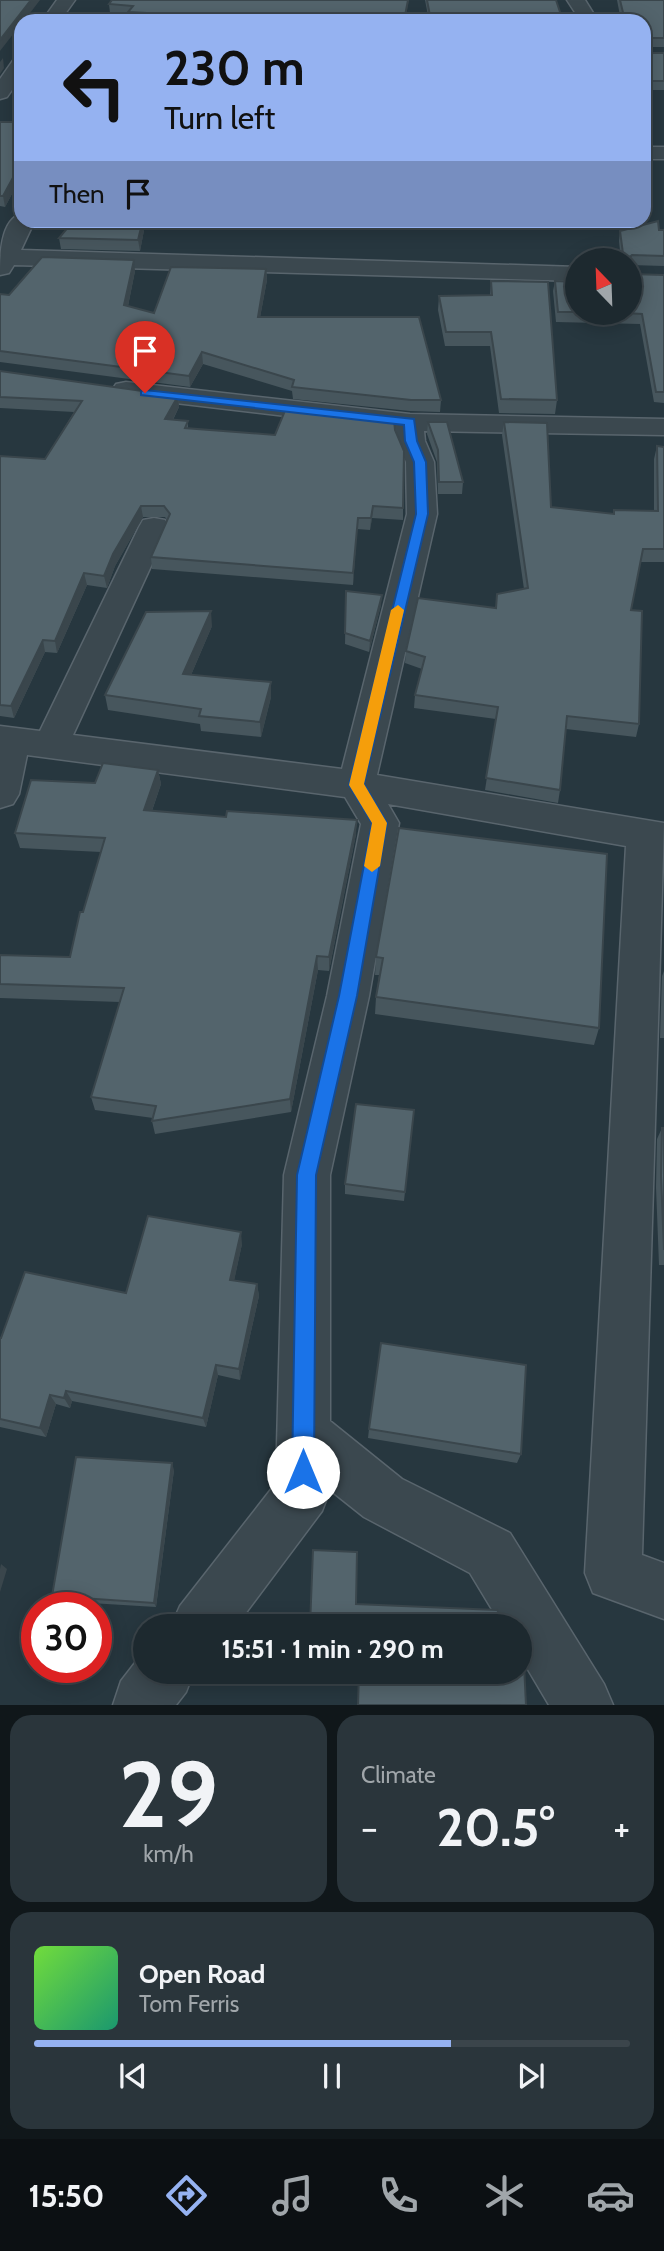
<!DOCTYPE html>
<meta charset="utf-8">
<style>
body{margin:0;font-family:Cabin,sans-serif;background:#2a353b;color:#f1f3f6;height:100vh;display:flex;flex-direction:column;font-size:26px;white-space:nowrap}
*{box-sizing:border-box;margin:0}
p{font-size:23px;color:#a0a6aa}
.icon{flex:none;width:38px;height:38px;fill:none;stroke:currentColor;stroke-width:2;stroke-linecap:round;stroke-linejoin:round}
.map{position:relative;height:1705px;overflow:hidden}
.details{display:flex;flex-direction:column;gap:10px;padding:10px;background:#10171a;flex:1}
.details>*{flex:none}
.banner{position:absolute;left:14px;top:14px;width:637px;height:214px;border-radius:21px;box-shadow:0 4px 18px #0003,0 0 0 2px #3b454b;background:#95b2f1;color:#111;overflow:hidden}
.needle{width:46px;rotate:337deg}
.buttons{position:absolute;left:565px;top:248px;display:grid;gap:14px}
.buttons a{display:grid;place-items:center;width:77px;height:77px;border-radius:50%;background:#1d292f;box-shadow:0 4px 18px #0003,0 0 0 2px #3b454b;font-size:35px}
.speed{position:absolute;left:21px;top:1592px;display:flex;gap:14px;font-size:35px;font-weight:700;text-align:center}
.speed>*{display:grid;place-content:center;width:91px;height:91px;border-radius:50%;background:#1d292f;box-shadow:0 4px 18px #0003,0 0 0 2px #3b454b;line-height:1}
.speed .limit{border:10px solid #d22;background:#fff;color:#111}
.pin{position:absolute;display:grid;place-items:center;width:60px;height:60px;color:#fff;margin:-72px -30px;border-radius:50% 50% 50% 0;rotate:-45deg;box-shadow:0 0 7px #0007}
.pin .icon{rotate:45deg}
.me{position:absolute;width:77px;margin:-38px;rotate:0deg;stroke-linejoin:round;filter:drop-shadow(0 0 5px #0008)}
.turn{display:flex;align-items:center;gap:24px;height:147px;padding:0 35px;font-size:32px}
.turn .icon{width:91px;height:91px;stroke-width:2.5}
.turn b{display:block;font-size:49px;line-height:60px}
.then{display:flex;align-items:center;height:66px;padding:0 35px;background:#0003;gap:14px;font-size:26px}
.big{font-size:52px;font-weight:700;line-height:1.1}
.details .card{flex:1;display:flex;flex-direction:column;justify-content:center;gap:10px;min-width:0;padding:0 24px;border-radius:21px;background:#2a353b}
.details .dial{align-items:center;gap:0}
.dial b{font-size:91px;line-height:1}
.song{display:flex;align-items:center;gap:21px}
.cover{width:84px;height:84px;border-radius:10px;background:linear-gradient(135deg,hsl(100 70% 55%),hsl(160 70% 35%))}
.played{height:7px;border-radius:4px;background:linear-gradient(90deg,#95b2f1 70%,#3b454b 70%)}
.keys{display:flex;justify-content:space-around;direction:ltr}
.heat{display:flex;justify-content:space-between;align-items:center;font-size:38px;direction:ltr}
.details .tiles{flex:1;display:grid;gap:10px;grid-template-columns:1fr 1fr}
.card:last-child{grid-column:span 2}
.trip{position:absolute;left:133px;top:1614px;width:399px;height:70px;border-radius:35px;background:#1d292f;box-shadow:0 4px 18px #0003,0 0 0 2px #3b454b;font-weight:700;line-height:70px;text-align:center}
.tabs{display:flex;height:112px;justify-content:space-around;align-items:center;background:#0c1013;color:#a0a6aa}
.tabs .icon{width:49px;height:49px}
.tabs .current{color:#95b2f1}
.tabs b{font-size:32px;color:#f1f3f6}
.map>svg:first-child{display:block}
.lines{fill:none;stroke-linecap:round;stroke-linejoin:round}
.minor-casing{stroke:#59656d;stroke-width:3}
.minor{fill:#3b484f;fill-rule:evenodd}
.wall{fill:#47565d}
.shaded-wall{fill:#3a464c}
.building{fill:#53646c;stroke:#3a464c;stroke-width:2}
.route{fill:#1a73e8;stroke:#114b97;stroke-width:2}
.slow{fill:#f59e0b}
</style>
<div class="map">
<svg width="664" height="1705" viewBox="0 0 664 1705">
<rect width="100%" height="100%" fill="#27373f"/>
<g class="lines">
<defs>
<path id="minor" d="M57,0H75L60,21H42Z
M567,0H585L595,16L587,21L580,20Z
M21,57V77L7,97L0,99V79L14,59Z
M644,147H664V159H644Z
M21,214V220H35L21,250L578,267V281L14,265L9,273L0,275C0,258 0,220 21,214Z
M126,382L410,414L664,419V435L424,431L425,441L434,462L437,514L377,775L664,823L642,1555L664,1563V1619L593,1593L585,1573L626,846L388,804L399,823L369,996L330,1175V1421L402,1479L510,1533L604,1684L613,1705H549L520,1656V1626H502L470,1573L364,1517L330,1490L322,1511L236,1626H171L180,1606L276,1483L284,1175L327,996L361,824L345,797L27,755L19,794L13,804L0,808V726L40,731L139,527L143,520L154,518L165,520L169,527L73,735L342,769L407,514L406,462L397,441L396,429L116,396L112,390L116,384Z
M145,1650V1671H194L186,1692L176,1705H113L121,1681Z"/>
</defs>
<use href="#minor" class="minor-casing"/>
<use href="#minor" class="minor"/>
</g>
<path class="wall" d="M425,0H556L563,21H429Z
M617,0H664V47H644V21H621Z
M109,4L405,21H129L128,15L110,13Z
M644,53H664V90H644Z
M0,122H21V177L5,207L0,206Z
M146,220L140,251L61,249L59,238Z
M659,230H664V266L630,265V261H621L619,241L620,231Z
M266,269L267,280L260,317L441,400L440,412L410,411L293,399L292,391L203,364L190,387L0,362V294L9,295L135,271L128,306L154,313Z
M578,272V313H630L664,275V403L654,402L640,324L556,322L553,291L555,281L573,282L574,273Z
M491,281L557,400L555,414L499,413L490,346H445L438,310L439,296L490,295Z
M0,371L178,396L179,407L173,420L188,421V428L403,508V520L372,518L370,530L357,529L353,585L152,569L151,557L167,520L165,517H143L115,566L107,588L87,585L57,653L45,652L14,718L0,716V456L45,459L74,412L0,408Z
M428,422L463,482L462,494H438L437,462L427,434Z
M504,422L551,507L613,514L614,510L654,511V459L657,446L664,447V562H640L631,610L639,724L636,737L566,729L560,790L558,803L485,790L496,719L414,708L415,695L422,669L405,663L406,651L496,608L524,589L502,435Z
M346,591L381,605L369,652L345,644Z
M212,626L191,675L271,697L261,737L201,731L200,724L108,710L105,695Z
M158,770L161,784L152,811L356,834L329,971L318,970L291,1112L155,1134L152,1121L153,1118L95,1110L91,1097L120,1002L0,998V955L70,957L101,852L20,848L15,833L95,783Z
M399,828L599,1028L594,1045L375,1014L376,997L379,975H375L376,957Z
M664,971V1038H660L662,976Z
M414,1110L404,1201L345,1194V1184Z
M662,1128H664V1265H659L656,1187L657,1139Z
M242,1244L234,1280L257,1284L259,1296L240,1380L218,1375L206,1427L72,1401L70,1408L56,1404L46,1437L0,1427V1338L126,1293Z
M369,1429L521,1454L517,1463L368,1438Z
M174,1470L156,1607L57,1601L52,1596Z"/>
<path class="shaded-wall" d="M31,0H40L24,21H21V24L0,51V40Z
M408,0H409L405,21H404Z
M3,58L4,68L0,74V62Z
M21,163V177L5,207L3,196Z
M143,220H146L140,251L138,240Z
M134,260L135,271L126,316L124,305Z
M266,269L267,280L258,329V317Z
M202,352L203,364L190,387L189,376Z
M178,396L179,407L167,431L165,419Z
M141,506L143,517L115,566L107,588L104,576L113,554Z
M373,506L372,518L370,530L371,518Z
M358,518L357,529L353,585V573Z
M84,573L87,585L57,653L55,641Z
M382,595L381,605L369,652L370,641Z
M211,611L212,626L185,689L183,674Z
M43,640L45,652L14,718L11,706Z
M271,682V697L261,737L260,722Z
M158,770L161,784L147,825L144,810Z
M357,820L356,834L329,971V957Z
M317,956L318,970L291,1112L290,1099Z
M241,1232L242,1244L232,1291L230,1280Z
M257,1284L259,1296L240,1380L239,1369Z
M216,1365L218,1375L206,1427L203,1418Z
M66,1391L72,1401L70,1408L64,1398Z
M50,1395L56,1404L46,1437L40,1428Z
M172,1463L174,1470L156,1607L154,1603Z
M1,1564L7,1569L0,1592V1569Z"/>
<path class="building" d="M0,0H31L0,40Z
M112,0H408L404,21H160L164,14L128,12L133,6L109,4Z
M427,0H556L563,21H431Z
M620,0H664V38H644V21H625Z
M644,53H664V81H644Z
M0,122H21V163L3,196H0Z
M74,220H143L138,240L59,238Z
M658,221L659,230H664V256L632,255L629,258V261H624L620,231Z
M42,257L134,260L124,305L154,313L171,267L266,269L258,317H419L441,400H411L292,387L294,380L202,352L189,376L0,351V294L9,295Z
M578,272V312H558L555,281L575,282L574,273Z
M630,274L664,275V392H656L642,314L625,313H630Z
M491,281L548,282L557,400L501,399L491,332H446L439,296L492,295Z
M0,371L178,396L165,419L188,421L185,428L275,435L286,408L394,420L395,430L404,451L403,508L373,506L371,518H358L353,573L151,557L170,514L164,506H141L113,554L104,576L84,573L55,641L43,640L11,706L0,705V456L45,459L82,401L0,397Z
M428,422H447L463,482H439L438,450Z
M504,422L547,423L551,507L614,514V510L658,511L657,446L664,447V549H643L631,610L642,611L639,724L567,716L560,790L486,778L498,707L415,695L425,657L406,651L418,598L496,608L497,594L528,588Z
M346,591L382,595L370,641L345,633Z
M211,611L183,674L271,682L260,722L199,716L201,709L105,695L146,612Z
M103,763L158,770L144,810L226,817L227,811L357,820L329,957L317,956L290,1099L152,1121L156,1106L91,1097L124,988L0,984V955L70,957L80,912H83L105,838L15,833L31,780L95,783Z
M399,828L607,854L599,1028L376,997L383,958L376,957Z
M356,1104L414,1110L405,1192L345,1184Z
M662,1128H664V1250L661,1176Z
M148,1216L241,1232L230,1280L257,1284L239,1369L216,1365L203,1418L66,1391L64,1398L50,1395L40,1428L0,1419V1338H1L25,1272L126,1293Z
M381,1343L526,1365L521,1454L369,1429Z
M76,1457L172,1463L154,1603L52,1596Z
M313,1550L357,1552L356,1604L497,1610L506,1623H522L526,1705H358L359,1671H520V1626H310Z"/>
<path class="route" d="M145,390L414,419L417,441L426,462L428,514L364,784L387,823L357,996L316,1175L314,1472L311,1480L303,1483L295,1480L292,1472L297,1175L339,996L372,823L349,785L416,514L414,462L405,441L404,425L141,395V391Z"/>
<path class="slow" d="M398,605L404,610L364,784L387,823L380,866L372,872L364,866L372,823L349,785L391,610Z"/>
</svg>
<div class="buttons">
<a><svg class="needle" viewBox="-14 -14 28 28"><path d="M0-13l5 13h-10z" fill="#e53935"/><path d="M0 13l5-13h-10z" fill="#a0a6aa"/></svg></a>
</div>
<div class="speed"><div class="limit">30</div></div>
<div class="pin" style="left:145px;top:393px;background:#d93025"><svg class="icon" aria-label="arrive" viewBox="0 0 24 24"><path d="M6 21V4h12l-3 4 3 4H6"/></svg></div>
<svg class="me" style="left:303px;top:1472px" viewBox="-20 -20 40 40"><circle r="19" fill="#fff"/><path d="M0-13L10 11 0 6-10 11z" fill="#1a73e8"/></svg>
<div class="trip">15:51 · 1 min · 290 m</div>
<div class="banner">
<div class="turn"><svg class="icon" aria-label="left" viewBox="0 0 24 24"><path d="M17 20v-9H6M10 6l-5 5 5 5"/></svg><div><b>230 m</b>Turn left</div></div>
<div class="then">Then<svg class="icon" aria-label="arrive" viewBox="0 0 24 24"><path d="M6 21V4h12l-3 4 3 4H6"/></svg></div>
</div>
</div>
<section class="details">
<div class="tiles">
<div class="card dial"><b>29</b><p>km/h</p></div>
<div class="card"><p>Climate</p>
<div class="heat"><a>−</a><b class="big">20.5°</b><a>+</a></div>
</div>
<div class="card">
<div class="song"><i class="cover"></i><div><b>Open Road</b><p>Tom Ferris</p></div></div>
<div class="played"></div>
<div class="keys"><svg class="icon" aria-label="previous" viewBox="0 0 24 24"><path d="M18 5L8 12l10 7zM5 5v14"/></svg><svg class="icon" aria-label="pause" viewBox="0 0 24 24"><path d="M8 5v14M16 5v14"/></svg><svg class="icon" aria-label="next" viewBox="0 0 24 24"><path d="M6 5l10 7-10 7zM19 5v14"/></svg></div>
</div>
</div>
</section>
<nav class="tabs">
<b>15:50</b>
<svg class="icon current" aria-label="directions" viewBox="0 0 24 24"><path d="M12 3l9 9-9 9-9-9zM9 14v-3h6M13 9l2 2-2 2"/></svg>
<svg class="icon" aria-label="music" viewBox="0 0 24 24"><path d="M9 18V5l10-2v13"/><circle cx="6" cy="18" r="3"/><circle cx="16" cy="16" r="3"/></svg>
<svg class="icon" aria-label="phone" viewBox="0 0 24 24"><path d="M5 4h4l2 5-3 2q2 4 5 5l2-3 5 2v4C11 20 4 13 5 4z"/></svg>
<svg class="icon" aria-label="climate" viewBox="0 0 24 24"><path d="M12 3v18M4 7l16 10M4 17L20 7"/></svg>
<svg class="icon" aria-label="car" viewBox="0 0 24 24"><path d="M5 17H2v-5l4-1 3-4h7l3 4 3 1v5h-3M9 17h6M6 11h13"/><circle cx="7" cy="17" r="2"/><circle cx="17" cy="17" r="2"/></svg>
</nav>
